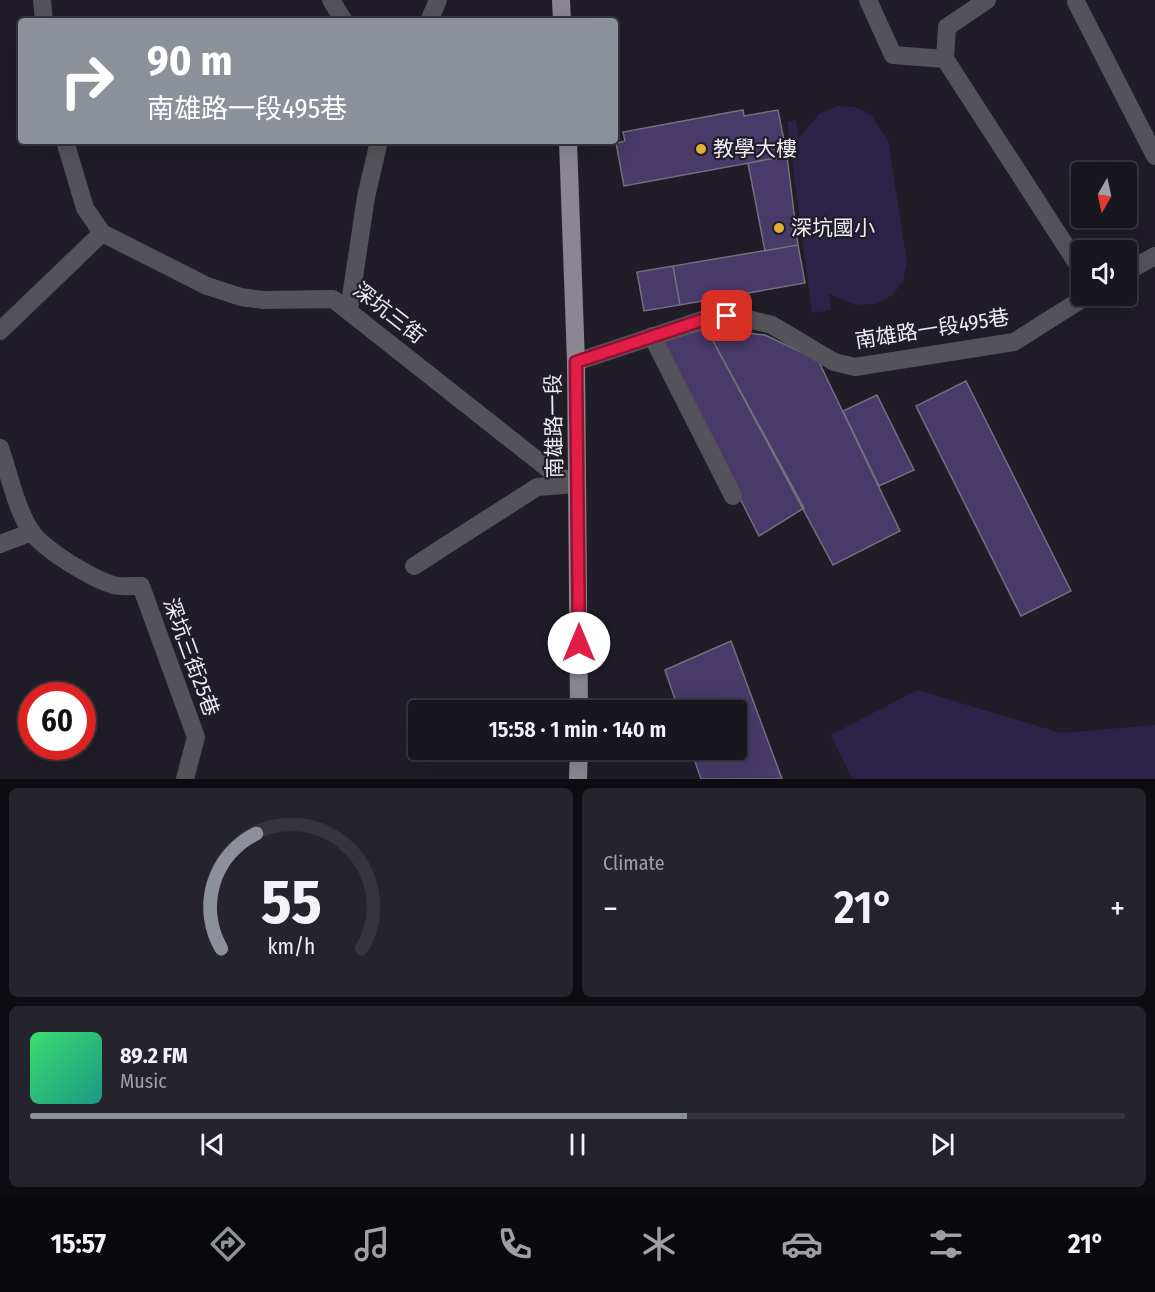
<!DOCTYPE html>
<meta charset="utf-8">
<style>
body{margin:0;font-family:"Fira Sans Condensed","Noto Sans TC",sans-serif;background:#25232b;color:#f1f3f6;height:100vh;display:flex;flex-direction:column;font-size:22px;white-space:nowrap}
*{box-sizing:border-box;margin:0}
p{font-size:20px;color:#9f9fa4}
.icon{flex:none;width:33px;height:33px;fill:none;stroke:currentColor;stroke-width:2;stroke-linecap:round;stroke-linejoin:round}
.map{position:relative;height:779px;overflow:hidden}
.side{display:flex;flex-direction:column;gap:9px;padding:9px;background:#0d0c10;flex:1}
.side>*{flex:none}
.banner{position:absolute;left:18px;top:18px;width:600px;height:126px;border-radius:6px;box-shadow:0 6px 24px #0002,0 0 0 2px #36353c;background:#8c9099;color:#fff;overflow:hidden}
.needle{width:39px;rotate:189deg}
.buttons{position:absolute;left:1071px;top:162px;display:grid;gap:12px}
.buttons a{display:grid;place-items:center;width:66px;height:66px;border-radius:6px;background:#18161e;box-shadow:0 6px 24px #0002,0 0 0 2px #36353c;font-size:30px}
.speed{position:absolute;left:18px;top:682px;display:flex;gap:12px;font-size:30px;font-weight:700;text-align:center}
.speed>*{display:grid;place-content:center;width:78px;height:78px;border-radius:50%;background:#18161e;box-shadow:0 6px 24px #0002,0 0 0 2px #36353c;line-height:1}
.speed .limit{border:9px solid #d22;background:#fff;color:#111}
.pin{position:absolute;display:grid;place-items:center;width:51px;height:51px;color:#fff;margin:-26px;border-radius:12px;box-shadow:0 3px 9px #0006}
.me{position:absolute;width:66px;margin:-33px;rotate:0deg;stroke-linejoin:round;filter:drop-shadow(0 0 4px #0008)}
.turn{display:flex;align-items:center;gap:21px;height:126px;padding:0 30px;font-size:27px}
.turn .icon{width:78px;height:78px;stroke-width:2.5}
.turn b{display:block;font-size:42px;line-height:51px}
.big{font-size:45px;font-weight:600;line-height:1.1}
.side .widget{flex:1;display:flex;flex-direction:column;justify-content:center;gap:9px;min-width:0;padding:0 21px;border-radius:9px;background:#25232b}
.side .dial{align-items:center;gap:0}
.dial svg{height:156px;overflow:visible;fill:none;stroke:#36353c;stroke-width:7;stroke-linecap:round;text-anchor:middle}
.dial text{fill:#f1f3f6;stroke:none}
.song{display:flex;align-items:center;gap:18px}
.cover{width:72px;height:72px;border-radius:9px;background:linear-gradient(135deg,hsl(140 70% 55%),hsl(170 70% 35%))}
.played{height:6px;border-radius:3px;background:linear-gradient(90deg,#8c9099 60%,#36353c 60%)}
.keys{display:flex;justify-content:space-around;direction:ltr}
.heat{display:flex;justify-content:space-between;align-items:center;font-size:33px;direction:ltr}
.side .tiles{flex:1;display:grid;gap:9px;grid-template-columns:1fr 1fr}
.widget:last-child{grid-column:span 2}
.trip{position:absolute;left:408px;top:700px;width:339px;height:60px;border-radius:6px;background:#18161e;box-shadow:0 6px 24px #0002,0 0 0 2px #36353c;font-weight:600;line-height:60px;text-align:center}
.tab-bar{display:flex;height:96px;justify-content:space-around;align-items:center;background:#0a090c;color:#9f9fa4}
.tab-bar .icon{width:42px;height:42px}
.tab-bar .selected{color:#8c9099}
.tab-bar b{font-size:27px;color:#f1f3f6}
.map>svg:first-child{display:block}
.green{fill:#2d2248}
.building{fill:#483a69;stroke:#73717e;stroke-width:1.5}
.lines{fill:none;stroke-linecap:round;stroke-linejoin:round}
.minor{stroke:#545359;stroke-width:18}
.major{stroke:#8a8793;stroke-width:18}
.route-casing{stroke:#92132f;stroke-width:15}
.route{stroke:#e11d48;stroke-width:10}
.poi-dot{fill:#e1af34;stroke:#201d28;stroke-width:2}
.labels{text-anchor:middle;stroke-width:4.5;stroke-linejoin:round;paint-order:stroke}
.poi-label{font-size:21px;fill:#edebf3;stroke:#201d28;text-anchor:start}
.street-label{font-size:21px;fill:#edebf3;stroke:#201d28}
</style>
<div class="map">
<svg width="1155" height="779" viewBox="0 0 1155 779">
<rect width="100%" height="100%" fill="#201d28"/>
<path class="green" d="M837,106L855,107L871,115L888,140L907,262L903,281L893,295L876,304L857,305L829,294L831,310L812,313L787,122L796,120L799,138L819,114Z
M917,690L1061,733L1155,725V779H852L831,735Z"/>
<path class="building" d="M743,110L744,116L778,110L787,156L624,186L616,143L625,141L623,132Z
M787,156L798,245L765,251L748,163Z
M798,245L805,283L680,305L673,266Z
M673,266L680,305L644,311L637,272Z
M706,328L804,508L759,536L661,342Z
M706,328L765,335L818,360L900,531L833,565Z
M966,381L1071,591L1021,616L916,406Z
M877,395L914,470L879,486L843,411Z
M731,641L782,779H701L691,750H736V711H679L665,670Z"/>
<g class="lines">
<path class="minor" d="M42,0L44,21
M331,0L344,21
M868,0L893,55L945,59
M1076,2L1155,156
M429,21L438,0
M945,59L1082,271
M945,59L947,27L987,0
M65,141L85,208L102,233L207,286L241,297L263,300L333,299L556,475L577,484
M1126,272L1155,256
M349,310L366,197L379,141
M0,331L102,233
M652,336L733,496
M576,362L714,316L739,317L772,325L834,362L855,367L1014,342L1087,296
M0,448C9,473 16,509 31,531C44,550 91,578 113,585C121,587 132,586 141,586L196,737L185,779
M0,544L32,532
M414,566L537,487L576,484"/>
<path class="major" d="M561,0L562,21
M568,141L576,362L579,711
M578,779L579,750"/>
</g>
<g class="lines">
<defs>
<path id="route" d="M579,643L576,362L714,316H727"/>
</defs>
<use href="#route" class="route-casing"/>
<use href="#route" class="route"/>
</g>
<g class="poi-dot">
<circle cx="701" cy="149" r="6"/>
<circle cx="779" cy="228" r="6"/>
</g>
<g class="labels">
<g class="poi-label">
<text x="713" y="156">教學大樓</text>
<text x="791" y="235">深坑國小</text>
</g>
<g class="street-label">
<text transform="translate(389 313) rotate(38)" y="7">深坑三街</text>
<text transform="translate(932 329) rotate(-9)" y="7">南雄路一段495巷</text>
<text transform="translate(554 426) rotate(-91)" y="7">南雄路一段</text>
<text transform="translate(191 657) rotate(70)" y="7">深坑三街25巷</text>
</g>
</g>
</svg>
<div class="buttons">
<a><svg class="needle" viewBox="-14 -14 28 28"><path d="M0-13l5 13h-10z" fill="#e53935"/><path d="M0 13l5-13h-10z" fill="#9f9fa4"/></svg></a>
<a><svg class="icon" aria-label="sound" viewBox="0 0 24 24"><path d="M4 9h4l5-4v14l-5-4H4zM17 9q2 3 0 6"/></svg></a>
</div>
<div class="speed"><div class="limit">60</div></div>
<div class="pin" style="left:727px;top:316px;background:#d93025"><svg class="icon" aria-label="arrive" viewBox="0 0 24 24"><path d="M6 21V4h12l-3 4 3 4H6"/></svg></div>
<svg class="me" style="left:579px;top:643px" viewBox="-20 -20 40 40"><circle r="19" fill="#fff"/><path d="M0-13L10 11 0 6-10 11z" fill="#e11d48"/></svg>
<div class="trip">15:58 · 1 min · 140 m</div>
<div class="banner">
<div class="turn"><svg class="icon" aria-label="right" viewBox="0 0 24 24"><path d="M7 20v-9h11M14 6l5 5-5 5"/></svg><div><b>90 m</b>南雄路一段495巷</div></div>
</div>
</div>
<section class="side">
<div class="tiles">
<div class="widget dial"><svg viewBox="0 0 100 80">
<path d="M14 69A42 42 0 1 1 86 69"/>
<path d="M14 69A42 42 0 0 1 32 10" stroke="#8c9099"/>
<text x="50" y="56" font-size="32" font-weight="700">55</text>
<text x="50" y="72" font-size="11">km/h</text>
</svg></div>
<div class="widget"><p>Climate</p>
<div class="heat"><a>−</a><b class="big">21°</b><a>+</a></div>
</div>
<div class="widget">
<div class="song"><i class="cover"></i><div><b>89.2 FM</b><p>Music</p></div></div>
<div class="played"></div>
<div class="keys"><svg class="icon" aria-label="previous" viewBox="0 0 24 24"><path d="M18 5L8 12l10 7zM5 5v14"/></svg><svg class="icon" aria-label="pause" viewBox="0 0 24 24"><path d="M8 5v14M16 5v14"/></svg><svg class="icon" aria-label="next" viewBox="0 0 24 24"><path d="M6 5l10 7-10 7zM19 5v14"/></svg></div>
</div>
</div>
</section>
<nav class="tab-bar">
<b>15:57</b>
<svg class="icon selected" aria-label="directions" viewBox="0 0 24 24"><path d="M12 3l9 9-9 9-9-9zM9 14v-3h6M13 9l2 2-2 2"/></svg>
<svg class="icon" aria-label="music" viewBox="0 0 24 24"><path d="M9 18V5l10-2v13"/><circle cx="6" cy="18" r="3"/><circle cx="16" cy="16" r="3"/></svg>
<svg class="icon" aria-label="phone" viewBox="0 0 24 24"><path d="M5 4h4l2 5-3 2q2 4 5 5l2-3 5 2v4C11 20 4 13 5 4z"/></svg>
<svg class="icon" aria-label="climate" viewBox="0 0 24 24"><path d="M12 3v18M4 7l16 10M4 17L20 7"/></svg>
<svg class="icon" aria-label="car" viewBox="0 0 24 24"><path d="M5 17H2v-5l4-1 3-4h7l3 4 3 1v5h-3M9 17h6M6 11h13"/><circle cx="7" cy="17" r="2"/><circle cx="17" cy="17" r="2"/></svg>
<svg class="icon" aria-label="filters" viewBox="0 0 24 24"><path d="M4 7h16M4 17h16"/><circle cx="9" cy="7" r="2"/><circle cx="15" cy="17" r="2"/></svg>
<b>21°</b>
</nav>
